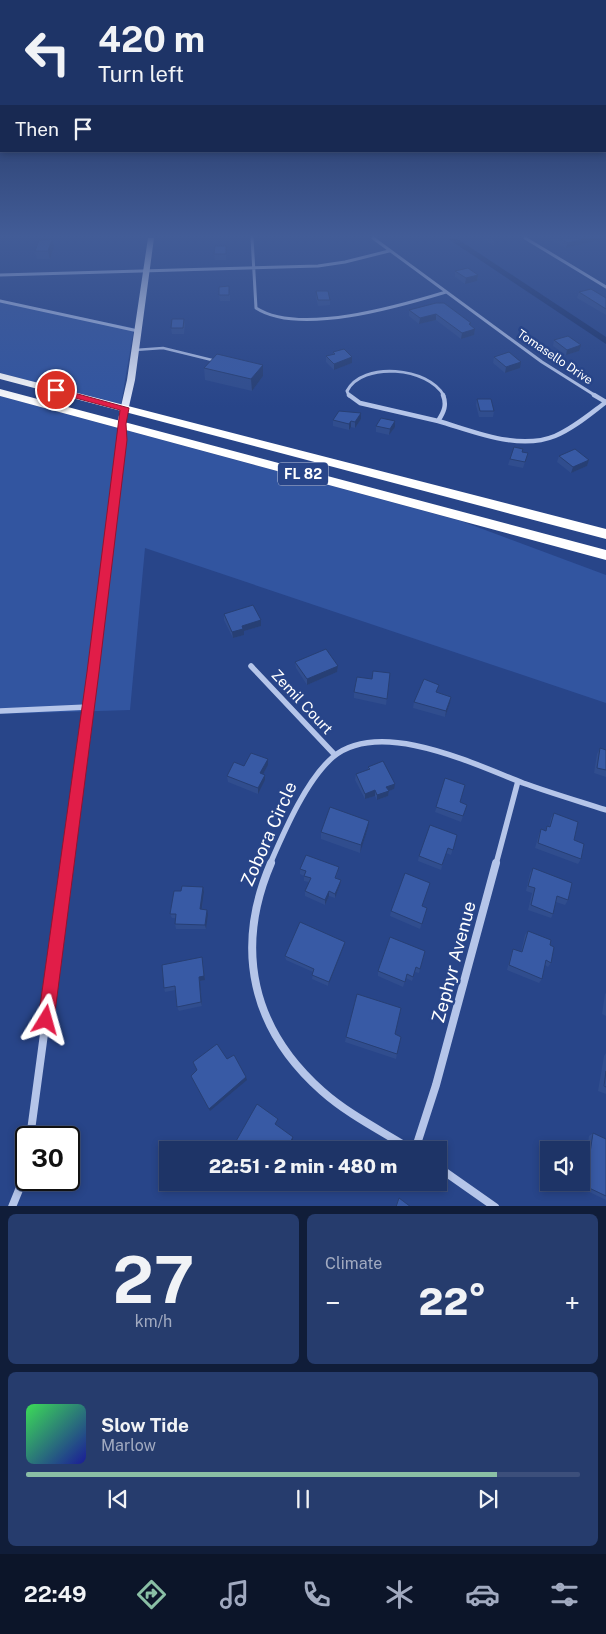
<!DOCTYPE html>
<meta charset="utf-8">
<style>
body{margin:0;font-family:"Public Sans",sans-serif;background:#263c6d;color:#f1f3f6;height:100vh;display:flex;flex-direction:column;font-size:19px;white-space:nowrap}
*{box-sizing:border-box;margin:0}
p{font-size:16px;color:#a1aac0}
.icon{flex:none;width:28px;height:28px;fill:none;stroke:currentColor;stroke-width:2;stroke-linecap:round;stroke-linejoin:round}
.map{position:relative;height:1206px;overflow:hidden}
.panel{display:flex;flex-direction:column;gap:8px;padding:8px;background:#101d39;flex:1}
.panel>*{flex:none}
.banner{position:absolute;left:0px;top:0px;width:606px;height:152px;box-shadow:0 2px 8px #0003,0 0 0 1px #3c4f7b;background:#1e3467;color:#f1f3f6;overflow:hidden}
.tools{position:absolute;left:540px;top:1141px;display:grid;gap:10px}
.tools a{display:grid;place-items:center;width:50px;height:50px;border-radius:0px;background:#1e3467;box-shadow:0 2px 8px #0003,0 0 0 1px #3c4f7b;font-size:25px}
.speed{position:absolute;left:15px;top:1126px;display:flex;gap:10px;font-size:25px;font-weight:700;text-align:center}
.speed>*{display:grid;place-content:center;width:65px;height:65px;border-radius:50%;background:#1e3467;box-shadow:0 2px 8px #0003,0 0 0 1px #3c4f7b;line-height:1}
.speed .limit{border:2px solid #111;border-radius:8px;background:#fff;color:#111}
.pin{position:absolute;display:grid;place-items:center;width:42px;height:42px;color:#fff;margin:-21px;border:2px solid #fff;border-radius:50%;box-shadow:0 1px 5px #0007}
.me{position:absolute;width:55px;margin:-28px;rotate:8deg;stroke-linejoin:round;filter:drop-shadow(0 0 4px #0008)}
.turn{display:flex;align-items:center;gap:18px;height:105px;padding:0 15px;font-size:22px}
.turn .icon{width:65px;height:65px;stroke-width:2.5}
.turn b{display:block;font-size:35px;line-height:42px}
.then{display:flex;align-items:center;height:48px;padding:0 15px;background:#0003;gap:10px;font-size:19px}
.big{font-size:38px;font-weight:800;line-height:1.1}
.panel .tile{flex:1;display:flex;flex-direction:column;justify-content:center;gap:8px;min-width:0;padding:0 18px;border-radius:8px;background:#263c6d}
.panel .dial{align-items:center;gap:0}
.dial b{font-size:65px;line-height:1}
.song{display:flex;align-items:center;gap:15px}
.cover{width:60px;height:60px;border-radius:8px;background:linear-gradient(135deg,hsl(130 70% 55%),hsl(240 70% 35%))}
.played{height:5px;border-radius:2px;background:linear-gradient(90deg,#8abfa5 85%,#3c4f7b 85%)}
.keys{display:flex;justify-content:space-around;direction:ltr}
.heat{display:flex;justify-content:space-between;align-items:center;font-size:28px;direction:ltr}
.panel .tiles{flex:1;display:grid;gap:8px;grid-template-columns:1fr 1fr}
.tile:last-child{grid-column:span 2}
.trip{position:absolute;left:159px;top:1141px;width:288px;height:50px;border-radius:0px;background:#1e3467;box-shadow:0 2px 8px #0003,0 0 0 1px #3c4f7b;font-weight:800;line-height:50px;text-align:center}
.dock{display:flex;height:80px;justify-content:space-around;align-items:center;background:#0c1529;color:#a1aac0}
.dock .icon{width:35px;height:35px}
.dock .active{color:#8abfa5}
.dock b{font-size:22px;color:#f1f3f6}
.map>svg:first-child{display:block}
.green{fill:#3255a0}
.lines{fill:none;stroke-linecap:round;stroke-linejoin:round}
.canal{fill:#1c3369;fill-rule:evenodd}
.lane{stroke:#b5c5e9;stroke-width:2.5}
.street-far3{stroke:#b5c5e9;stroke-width:3}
.street-far2{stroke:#b5c5e9;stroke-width:4.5}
.street-far1{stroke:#b5c5e9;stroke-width:5.5}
.street{stroke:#b5c5e9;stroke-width:8}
.secondary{fill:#dfe6f8;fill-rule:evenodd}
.highway{fill:#fff;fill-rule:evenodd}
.wall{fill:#304d8e}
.shaded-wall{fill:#273f74}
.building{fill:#385aa5;stroke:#273f74}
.route{fill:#e11d48;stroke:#92132f}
.labels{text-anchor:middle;stroke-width:5;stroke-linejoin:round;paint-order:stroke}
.far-street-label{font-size:12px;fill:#fff;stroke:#284589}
.shield{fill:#284589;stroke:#bec7dc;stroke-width:1}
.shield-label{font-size:14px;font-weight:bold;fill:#fff}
.street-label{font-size:15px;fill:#fff;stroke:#284589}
.near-street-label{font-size:18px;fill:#fff;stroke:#284589}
</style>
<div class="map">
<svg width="606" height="1207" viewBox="0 0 606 1207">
<rect width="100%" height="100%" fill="#284589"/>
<path class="green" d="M0,301L134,328L121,404L0,373Z
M0,396L461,521L606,575V703L145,548L130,710L0,714Z"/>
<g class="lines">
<path class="canal" d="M447,238H456L606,337V344Z"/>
<path class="lane" d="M135,350L163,348L216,361"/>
<path class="street-far3" d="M252,238L256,308C299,336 400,306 446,292
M373,238L542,362L596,396
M525,238L606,287
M0,275L318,266L345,262L389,251
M0,301L138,331
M349,396L347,391C362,361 429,367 444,396"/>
<path class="street-far2" d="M349,395L360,403L438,421C444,412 447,405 443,395
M594,395L606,402
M438,421C473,431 518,451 555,436C574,428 590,414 606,402
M102,600L122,440L121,424"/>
<path class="street-far1" d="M251,666L335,755
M0,711L88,707
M67,864L102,599
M270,864C284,832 306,780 333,757C380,718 474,764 523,783C551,793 578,801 606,810
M496,864L518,781"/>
<path class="street" d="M271,863C234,949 252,1029 322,1091C349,1115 382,1131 412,1150
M30,1138L67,863
M415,1150L436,1085L496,863
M438,1167L495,1207
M12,1207L25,1175L26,1165"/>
<path class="secondary" d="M148,238H154L135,380L125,424L121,426L117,424L127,380Z"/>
<path class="highway" d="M0,373L606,529V539L0,379Z
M0,389L606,550V560L0,396Z"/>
</g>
<path class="wall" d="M481,238H491L495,240L494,246Z
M548,238H606L566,248Z
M52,239L54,247L50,259H37L35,251Z
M226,246V260H215L214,254Z
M455,271L478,275L477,281L465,284L455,277Z
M316,291L330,300V305L318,306L316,297Z
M230,292V301H220L219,295Z
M579,292L606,298V315L577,298Z
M436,303L475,329L474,335L461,339L436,320L419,324L409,316V310Z
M184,319L185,325L184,334H172L171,328Z
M554,340L579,351L566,355L553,346Z
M333,352L352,357V363L334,370L326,362V356L333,354Z
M494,357L520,368L505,373L493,363Z
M204,368L263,376L252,391L205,380Z
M477,399L494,411L493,417H479L476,405Z
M361,413V419L355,428L351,427L349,430L333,426V420Z
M376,426L395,427L389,435L376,432Z
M522,452L528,453L523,468L508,465L510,459Z
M559,456L589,460L587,466L571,473L557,462Z
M224,614L261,620V626L244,631V635L233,638L224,620Z
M295,662L338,666L337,672L307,685L296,668Z
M390,673L386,705L354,698V692L372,679Z
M437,692L451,697L450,703L445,717L413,708L414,702Z
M600,748L606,750V777L594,773L597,754Z
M268,765L263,774L265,780L258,794L228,782L227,776L244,766Z
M368,767L394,789L389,791L388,796L377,800L375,796L365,799L355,780L356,774L368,770Z
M445,778L460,802L467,805L461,822L435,812Z
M554,813L574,840L581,859L578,864L535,848L539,834L541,829L545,831L547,826L549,827L551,818Z
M368,828L360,853L321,839V832Z
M457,835L451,855L446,853L441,870L418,861L419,856Z
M533,868L568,900L565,905L556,902L553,914L551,918L528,910L532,893L526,891L530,873Z
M300,869L338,872L336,878L341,880L340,885L335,898L329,896L325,905L305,896V891L309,882L304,881V876L300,874Z
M203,887L204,892L202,910L208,915L206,929H176L175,924L176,918H172L170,914L181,891Z
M422,906L427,908L420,929L390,916L391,911Z
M528,931L550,945L551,963L548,967L545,965L542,979L539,983L507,970L511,954L513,949L521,952L525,935Z
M345,942L344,946L328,986L312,979L313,972L286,960L285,956Z
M425,951L419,973L415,972L412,981L406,978L403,987L378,976V971Z
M203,961L205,980L200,981L202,1006L179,1011L177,1007L176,990L165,992L164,988Z
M606,993V1016L602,1014L605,994Z
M395,1034L397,1054L396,1059L345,1042L346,1037Z
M606,1053V1094L598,1091L604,1056Z
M593,1133L606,1139V1200L581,1188L589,1136Z"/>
<path class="shaded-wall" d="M587,238H606L566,248L568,243Z
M52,239L54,247L50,259L48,251Z
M478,275L477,281L465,284L466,278Z
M436,314V320L419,324L420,318Z
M475,329L474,335L461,339L462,333Z
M581,345L579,351L566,355L567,350Z
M352,357V363L334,370V364Z
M521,362L520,368L505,373L506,367Z
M263,365V376L252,391L251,379Z
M361,413V419L355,428V422Z
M351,421V427L349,430V424Z
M395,421V427L389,435L390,429Z
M589,460L587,466L571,473L573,467Z
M261,620V626L244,631V635L233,638L232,632L242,626Z
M338,666L337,672L307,685V679Z
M451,697L450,703L445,717L446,711Z
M268,759V765L261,778L260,773Z
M265,775V780L258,794V788Z
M395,784L394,789L389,791L388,796L377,800V795L386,787Z
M375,790V796L365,799V794Z
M369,821L368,828L360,853L361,845Z
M341,880L340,885L335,898V894Z
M203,887L204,892L201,914L200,909Z
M329,891V896L325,905V900Z
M207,910L208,915L206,929L205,925Z
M345,942L344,946L328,986L329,982Z
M202,957L205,980L200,981L202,1006L201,1002L199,977Z
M246,1077L247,1080L210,1111L209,1109Z
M293,1137V1140L288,1150H286Z"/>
<path class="building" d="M559,238H587L568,243Z
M52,239L48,251H35L39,240Z
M215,246H226V254H214Z
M468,268L478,275L466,278L455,271Z
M229,286V295H219V287Z
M591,289L606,298V309L579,292Z
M316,291H328L330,300H318Z
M436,303H444L471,323L469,324L475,329L462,333L436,314L420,318L409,310Z
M172,319H184L183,328H171Z
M568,336L581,345L567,350L554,340Z
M344,349L352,357L334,364L326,356L335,354L333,352Z
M509,352L521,362L506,367L494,357Z
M217,354L263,365L251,379L204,368Z
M477,399H491L494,411H480Z
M339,411L361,413L355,422L351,421L349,424L333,420Z
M381,418L395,421L390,429L376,426Z
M514,447L523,449L522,452L528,453L525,462L510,459Z
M575,449L589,460L573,467L559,456Z
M253,605L261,620L242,626L243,629L232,632L224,614Z
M326,649L338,666L307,679L295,662Z
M373,671L390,673L387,699L354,692L357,677L372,679Z
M424,679L439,685L436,692L451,697L446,711L414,702Z
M600,748L606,750V770L597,768Z
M251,753L268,759L260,773L265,775L258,788L227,776L234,762L244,766Z
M383,761L395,784L386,787L389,791L377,795L375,790L365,794L356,774L370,769L368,767Z
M445,778L465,785L460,802L467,805L463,816L436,807Z
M330,807L369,821L361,845L321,832Z
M554,813L578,822L574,840L584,844L581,859L538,843L541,829L546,831L547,826L550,827Z
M430,825L457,835L453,850L448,848L442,865L419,856Z
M306,855L339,867L335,878L341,880L335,894L329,891L325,900L305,891L311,878L304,876L306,871L300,869Z
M533,868L572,883L568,900L557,896L553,914L531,905L535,888L528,886Z
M405,873L430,883L422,906L427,908L422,924L391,911Z
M182,886L203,887L200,909L207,910L205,925L175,924L176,914H170L174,891H181Z
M300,922L345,942L329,982L312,975L314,969L285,956Z
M528,931L551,940L550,945L554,947L551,963L546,960L542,979L509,965L513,949L522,952Z
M390,937L425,951L420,969L416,967L413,977L407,974L405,982L378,971Z
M202,957L204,976L199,977L201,1002L177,1007L175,986L164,988L162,965Z
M357,994L401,1008L395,1034L401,1037L397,1054L346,1037Z
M217,1044L227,1059L234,1055L246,1077L209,1109L191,1076L197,1070L193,1062Z
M606,1071V1087L604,1086Z
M257,1104L278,1119L275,1124L293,1137L286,1150H231Z
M593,1133L606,1139V1196L585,1186Z
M399,1198L411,1207H396Z"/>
<linearGradient id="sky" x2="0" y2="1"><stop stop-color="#16264b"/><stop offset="0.58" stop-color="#425c97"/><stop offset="1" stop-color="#425c97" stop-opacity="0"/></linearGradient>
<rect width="606" height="407" fill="url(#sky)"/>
<path class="route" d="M56,388L129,408L126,424L127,440L99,672L54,1020L52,1026L46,1028L40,1026L38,1020L87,672L120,410L53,392V389Z"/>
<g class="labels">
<g class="far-street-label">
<text transform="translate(555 357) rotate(34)" y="4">Tomasello Drive</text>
</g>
<rect class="shield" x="278" y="462.5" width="50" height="23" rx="4"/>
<g class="shield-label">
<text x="303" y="479">FL 82</text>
</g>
<g class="street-label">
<text transform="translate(302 702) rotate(47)" y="5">Zemil Court</text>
</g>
<g class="near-street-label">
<text transform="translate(269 834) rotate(-66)" y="6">Zobora Circle</text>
<text transform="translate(454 962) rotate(-75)" y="6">Zephyr Avenue</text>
</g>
</g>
</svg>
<div class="tools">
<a><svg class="icon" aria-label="sound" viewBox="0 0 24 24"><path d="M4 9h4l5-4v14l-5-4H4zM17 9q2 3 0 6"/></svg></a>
</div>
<div class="speed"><div class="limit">30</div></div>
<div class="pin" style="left:56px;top:390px;background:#d93025"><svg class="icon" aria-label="arrive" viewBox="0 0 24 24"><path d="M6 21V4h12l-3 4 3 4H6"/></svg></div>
<svg class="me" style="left:46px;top:1020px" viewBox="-20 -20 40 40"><path d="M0-17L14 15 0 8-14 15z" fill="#e11d48" stroke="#fff" stroke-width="4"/></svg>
<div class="trip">22:51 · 2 min · 480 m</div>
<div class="banner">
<div class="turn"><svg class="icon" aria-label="left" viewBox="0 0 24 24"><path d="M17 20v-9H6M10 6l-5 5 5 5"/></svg><div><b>420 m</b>Turn left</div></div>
<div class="then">Then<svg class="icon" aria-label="arrive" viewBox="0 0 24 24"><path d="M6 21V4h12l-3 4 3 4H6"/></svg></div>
</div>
</div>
<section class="panel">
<div class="tiles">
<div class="tile dial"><b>27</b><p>km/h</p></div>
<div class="tile"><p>Climate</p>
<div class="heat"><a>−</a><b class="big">22°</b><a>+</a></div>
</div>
<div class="tile">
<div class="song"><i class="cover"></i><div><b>Slow Tide</b><p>Marlow</p></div></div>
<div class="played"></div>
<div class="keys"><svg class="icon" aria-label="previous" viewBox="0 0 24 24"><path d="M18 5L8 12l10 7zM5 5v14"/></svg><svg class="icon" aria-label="pause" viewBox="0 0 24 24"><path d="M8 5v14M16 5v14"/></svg><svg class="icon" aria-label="next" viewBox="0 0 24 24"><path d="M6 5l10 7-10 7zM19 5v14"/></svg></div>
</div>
</div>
</section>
<nav class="dock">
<b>22:49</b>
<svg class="icon active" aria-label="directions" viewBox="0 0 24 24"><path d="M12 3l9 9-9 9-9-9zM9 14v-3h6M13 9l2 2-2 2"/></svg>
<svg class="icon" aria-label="music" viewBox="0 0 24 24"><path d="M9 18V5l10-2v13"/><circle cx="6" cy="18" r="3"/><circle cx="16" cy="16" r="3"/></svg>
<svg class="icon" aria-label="phone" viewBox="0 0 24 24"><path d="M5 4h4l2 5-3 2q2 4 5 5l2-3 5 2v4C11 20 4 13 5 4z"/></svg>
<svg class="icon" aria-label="climate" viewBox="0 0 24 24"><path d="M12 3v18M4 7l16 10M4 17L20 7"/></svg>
<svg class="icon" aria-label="car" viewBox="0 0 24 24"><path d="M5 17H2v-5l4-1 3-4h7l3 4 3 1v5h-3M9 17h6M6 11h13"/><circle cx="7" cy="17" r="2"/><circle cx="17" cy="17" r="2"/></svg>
<svg class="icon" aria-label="filters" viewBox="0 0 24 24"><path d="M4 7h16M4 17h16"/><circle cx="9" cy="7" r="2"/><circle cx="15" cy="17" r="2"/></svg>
</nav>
